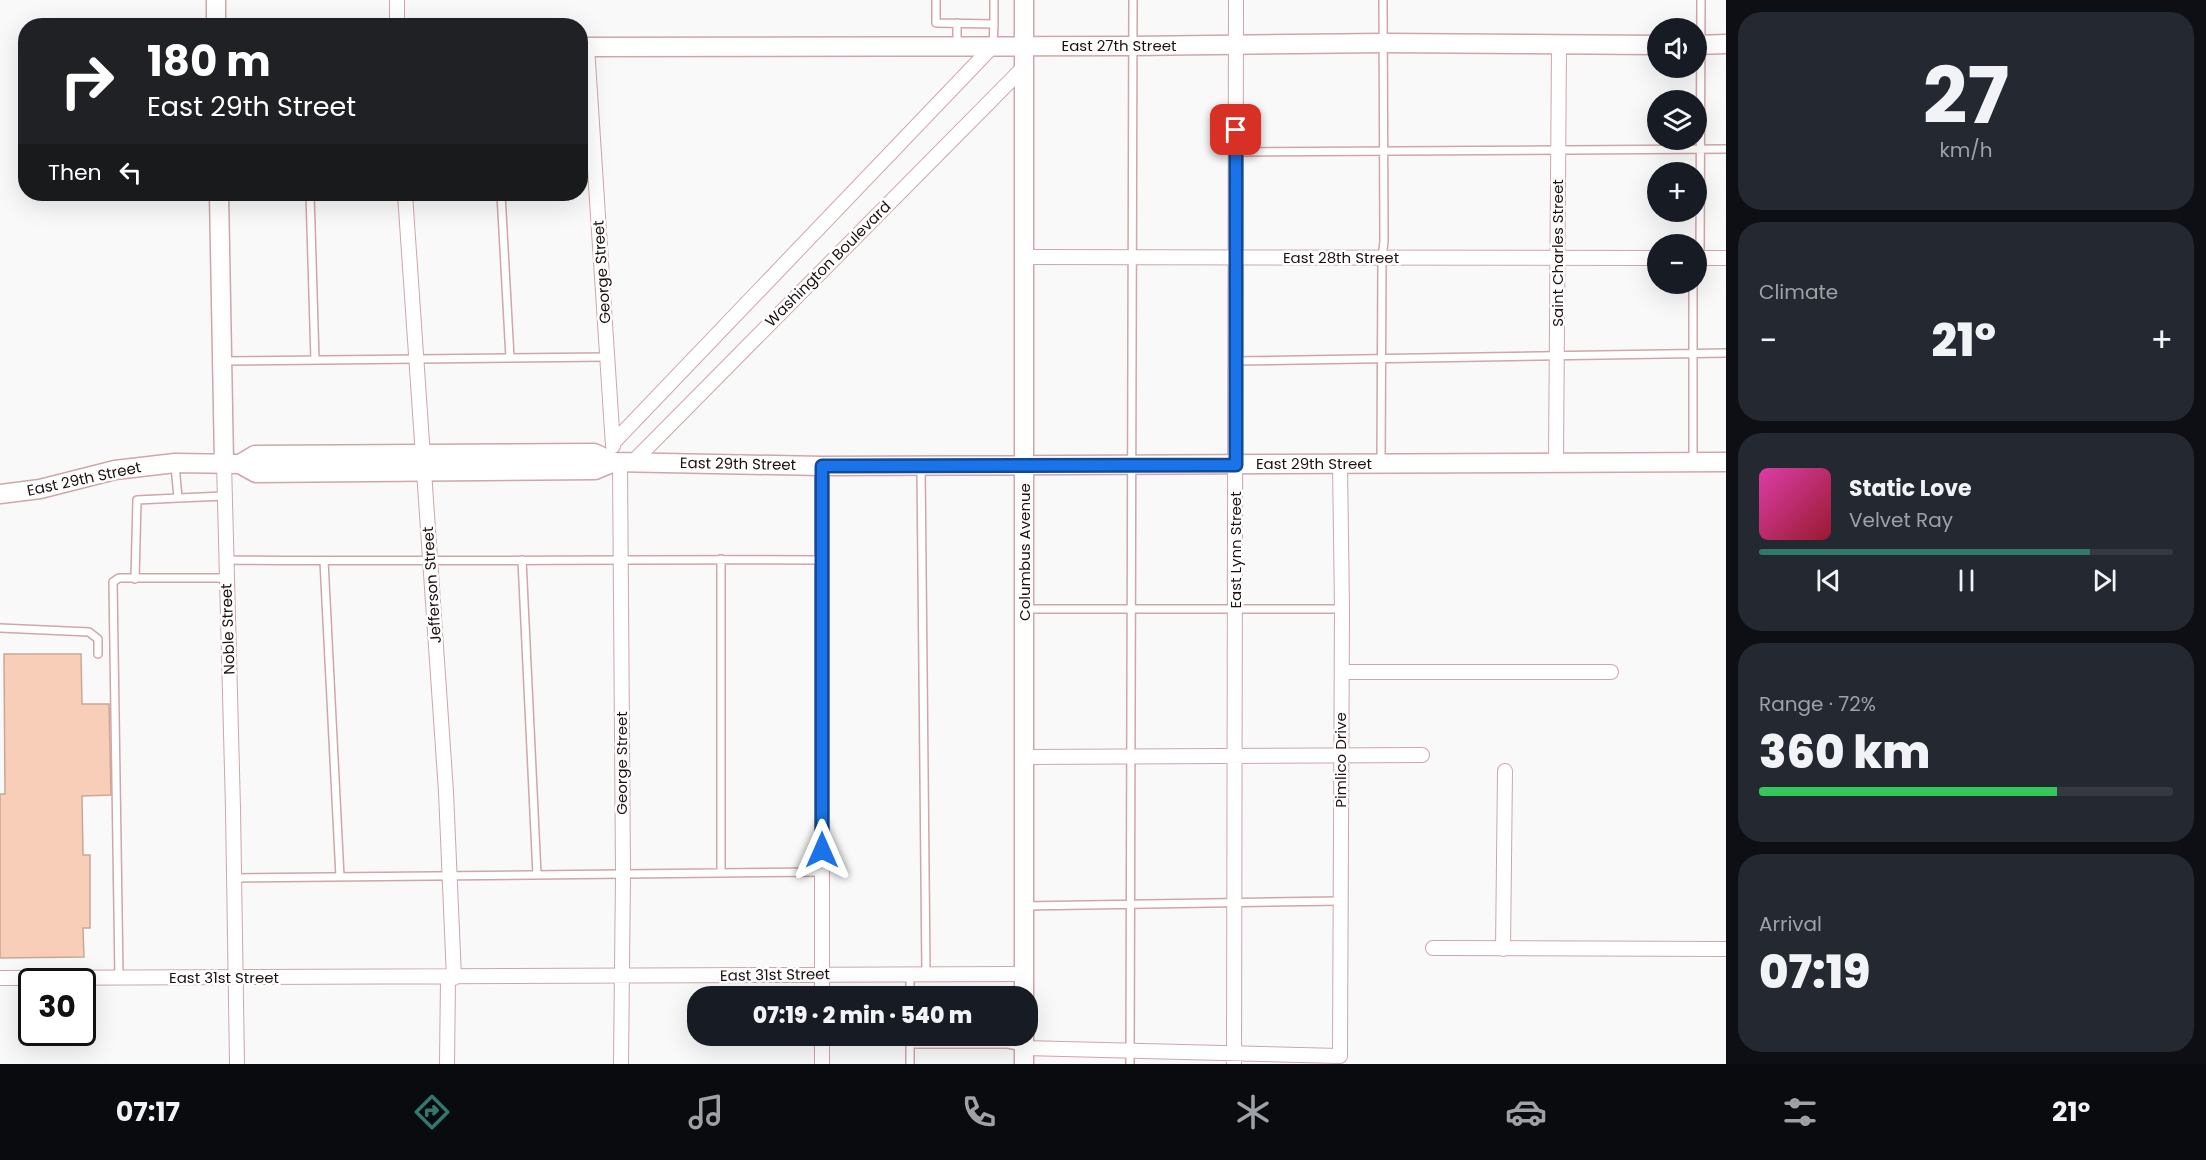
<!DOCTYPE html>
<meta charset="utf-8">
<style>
body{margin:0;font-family:Poppins,sans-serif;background:#242831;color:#f1f3f6;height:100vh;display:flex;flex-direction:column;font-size:22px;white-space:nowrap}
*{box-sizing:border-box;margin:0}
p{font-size:20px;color:#9ea1a6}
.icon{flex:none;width:33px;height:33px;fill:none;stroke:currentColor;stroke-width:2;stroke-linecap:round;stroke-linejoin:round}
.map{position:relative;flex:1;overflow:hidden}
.sheet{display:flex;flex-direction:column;gap:12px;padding:12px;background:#0d0f14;width:480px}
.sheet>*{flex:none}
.banner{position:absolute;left:18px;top:18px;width:570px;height:183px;border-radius:24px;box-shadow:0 6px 24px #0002;background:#202124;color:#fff;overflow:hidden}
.controls{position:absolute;left:1647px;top:18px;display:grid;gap:12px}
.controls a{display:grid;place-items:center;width:60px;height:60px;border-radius:50%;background:#171b24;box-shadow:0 6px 24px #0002;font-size:30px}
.speed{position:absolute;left:18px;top:968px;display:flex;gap:12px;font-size:30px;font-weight:700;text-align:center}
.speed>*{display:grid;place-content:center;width:78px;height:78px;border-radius:50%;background:#171b24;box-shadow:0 6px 24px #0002;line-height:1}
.speed .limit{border:3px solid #111;border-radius:9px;background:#fff;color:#111}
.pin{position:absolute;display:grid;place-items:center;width:51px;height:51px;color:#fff;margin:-26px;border-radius:12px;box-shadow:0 3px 9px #0006}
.me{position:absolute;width:66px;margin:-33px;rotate:0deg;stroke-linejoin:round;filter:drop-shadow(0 0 4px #0008)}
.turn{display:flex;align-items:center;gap:21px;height:126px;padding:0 30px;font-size:27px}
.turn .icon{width:78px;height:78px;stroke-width:2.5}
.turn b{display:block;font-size:42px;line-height:51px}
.then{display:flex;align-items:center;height:57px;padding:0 30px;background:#0003;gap:12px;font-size:22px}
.big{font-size:45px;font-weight:800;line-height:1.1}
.sheet .widget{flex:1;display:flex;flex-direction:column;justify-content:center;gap:9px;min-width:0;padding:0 21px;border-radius:24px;background:#242831}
.sheet .dial{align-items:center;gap:0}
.dial b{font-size:78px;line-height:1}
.song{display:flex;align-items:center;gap:18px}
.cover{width:72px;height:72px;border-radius:9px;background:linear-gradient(135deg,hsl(320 70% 55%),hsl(350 70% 35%))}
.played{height:6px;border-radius:3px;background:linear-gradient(90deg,#32776c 80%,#363941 80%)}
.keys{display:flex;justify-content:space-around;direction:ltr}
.heat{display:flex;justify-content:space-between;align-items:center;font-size:33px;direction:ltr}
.charge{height:9px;border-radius:4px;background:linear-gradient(90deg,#34c759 72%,#363941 0)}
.trip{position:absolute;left:687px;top:986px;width:351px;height:60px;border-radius:24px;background:#171b24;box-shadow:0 6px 24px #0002;font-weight:800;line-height:60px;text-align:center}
.dock{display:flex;height:96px;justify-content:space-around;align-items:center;background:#090b0e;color:#9ea1a6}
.dock .icon{width:42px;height:42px}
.dock .selected{color:#32776c}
.dock b{font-size:27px;color:#f1f3f6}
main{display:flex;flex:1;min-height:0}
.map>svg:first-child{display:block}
.building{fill:#f9ceb9;stroke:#caa795;stroke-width:1.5}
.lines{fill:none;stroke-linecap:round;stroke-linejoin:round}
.service-casing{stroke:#cfa6a9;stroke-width:10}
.minor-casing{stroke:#cfa6a9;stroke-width:16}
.tertiary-casing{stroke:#cfa6a9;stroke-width:21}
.service{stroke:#fff;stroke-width:7}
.minor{stroke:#fff;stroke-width:14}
.tertiary{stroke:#fff;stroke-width:18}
.route-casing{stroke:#114b97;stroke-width:15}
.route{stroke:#1a73e8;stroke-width:10}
.labels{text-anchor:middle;stroke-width:5;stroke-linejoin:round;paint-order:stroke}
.street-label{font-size:15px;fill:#1e1011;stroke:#fff}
</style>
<main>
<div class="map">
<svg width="1726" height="1064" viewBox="0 0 1726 1064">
<rect width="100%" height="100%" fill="#f9f9f9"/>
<path class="building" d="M4,654H81L82,704H109L111,795L82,796L83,855H90V928H83L84,957L0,958V794H5Z"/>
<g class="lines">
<defs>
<path id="service" d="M936,0V23L994,24V0
M957,23V45
M993,45L994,24
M580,144L593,143
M1236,152L1726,149
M310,194L315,360
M501,194L510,358
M1700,258L1701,0
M222,361L607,357
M1235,361L1726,353
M1381,462L1382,258L1384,241L1383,0
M1693,462V284
M175,465L178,498L225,496
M921,468L926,973
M721,559V873
M227,560C425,562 623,559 822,560
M522,560L537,875
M324,561L340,877
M135,579L137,500L178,498
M1025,609H1342
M0,628L89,632L98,639V654
M234,878L822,872
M1024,906L1340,901
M910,975V996
M119,977L113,582L119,578H227
M910,1035V1064
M910,1044H1008L1022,1047
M1130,1064L1133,0"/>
<path id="minor" d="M397,0V26
M587,47L613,446
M405,194L446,792L454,978
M1025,257L1658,258
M1696,258H1726
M613,443L993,46
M620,462L623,874L621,1064
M633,462L1024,67
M1556,462L1559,45
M224,463L233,809L237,1064
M1342,672H1611
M1025,757L1422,755
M1433,948L1726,949
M1503,949L1505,771
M0,978L1024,974
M822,996V466
M822,1035V1064
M1024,1048L1340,1056L1342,609L1340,464
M447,1064L448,978
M1234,1064L1236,0"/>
<path id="tertiary" d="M216,0V26
M1024,0V996
M1696,45L1726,44
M580,47L1132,46L1384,43L1658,45
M219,194L224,463
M240,464L255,455L594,453L614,462L822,466L1726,462
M0,494L40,489L115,470L175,463L240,464L256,473L595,470L614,462
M1024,1035V1064"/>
</defs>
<use href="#service" class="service-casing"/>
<use href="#minor" class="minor-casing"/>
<use href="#tertiary" class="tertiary-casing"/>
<use href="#service" class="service"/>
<use href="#minor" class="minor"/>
<use href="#tertiary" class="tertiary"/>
</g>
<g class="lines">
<defs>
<path id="route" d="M822,850V466L1236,465V130"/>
</defs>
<use href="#route" class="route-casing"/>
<use href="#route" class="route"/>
</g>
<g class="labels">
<g class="street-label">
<text x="1119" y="51">East 27th Street</text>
<text transform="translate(1558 253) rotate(-90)" y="5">Saint Charles Street</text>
<text x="1341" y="263">East 28th Street</text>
<text transform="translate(828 264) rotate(-45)" y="5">Washington Boulevard</text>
<text transform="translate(602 272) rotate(-94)" y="5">George Street</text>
<text transform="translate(738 464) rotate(1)" y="5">East 29th Street</text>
<text x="1314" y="469">East 29th Street</text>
<text transform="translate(84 479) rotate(-12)" y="5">East 29th Street</text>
<text transform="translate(1236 550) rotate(-90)" y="5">East Lynn Street</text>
<text transform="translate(1025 552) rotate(-90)" y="5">Columbus Avenue</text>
<text transform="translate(432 585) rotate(-94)" y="5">Jefferson Street</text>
<text transform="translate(228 629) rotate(-92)" y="5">Noble Street</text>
<text transform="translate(1341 760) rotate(-90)" y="5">Pimlico Drive</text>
<text transform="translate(622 763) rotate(-90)" y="5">George Street</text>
<text transform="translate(775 975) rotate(-1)" y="5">East 31st Street</text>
<text x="224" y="983">East 31st Street</text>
</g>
</g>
</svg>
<div class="controls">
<a><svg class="icon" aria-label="sound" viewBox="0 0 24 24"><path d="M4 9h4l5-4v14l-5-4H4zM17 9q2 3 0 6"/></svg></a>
<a><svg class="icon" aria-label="layers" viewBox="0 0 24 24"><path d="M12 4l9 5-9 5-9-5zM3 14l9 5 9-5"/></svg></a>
<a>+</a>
<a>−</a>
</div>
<div class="speed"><div class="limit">30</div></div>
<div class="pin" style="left:1236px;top:130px;background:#d93025"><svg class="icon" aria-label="arrive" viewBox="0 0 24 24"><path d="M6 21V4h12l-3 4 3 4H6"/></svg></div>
<svg class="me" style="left:822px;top:850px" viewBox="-20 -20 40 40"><path d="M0-17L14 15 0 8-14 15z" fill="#1a73e8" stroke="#fff" stroke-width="4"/></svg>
<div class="trip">07:19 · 2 min · 540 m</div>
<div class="banner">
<div class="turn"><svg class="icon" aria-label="right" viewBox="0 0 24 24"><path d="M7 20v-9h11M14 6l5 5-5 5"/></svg><div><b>180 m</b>East 29th Street</div></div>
<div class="then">Then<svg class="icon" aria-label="left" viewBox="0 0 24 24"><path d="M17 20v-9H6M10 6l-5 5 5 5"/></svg></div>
</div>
</div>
<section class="sheet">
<div class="widget dial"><b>27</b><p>km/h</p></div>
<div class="widget"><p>Climate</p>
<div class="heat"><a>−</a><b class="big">21°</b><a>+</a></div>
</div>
<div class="widget">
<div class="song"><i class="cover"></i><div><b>Static Love</b><p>Velvet Ray</p></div></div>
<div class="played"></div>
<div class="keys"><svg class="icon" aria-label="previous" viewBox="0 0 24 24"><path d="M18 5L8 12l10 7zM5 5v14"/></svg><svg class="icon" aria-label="pause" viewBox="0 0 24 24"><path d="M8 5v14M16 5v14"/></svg><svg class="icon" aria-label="next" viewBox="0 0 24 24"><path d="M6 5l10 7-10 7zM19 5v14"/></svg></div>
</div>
<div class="widget"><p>Range · 72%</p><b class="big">360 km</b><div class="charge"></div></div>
<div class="widget"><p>Arrival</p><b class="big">07:19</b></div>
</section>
</main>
<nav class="dock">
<b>07:17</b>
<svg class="icon selected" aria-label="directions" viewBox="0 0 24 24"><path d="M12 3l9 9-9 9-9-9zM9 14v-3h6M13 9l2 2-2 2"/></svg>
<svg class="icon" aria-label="music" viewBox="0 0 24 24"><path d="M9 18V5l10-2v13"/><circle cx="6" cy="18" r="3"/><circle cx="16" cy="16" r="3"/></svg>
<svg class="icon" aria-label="phone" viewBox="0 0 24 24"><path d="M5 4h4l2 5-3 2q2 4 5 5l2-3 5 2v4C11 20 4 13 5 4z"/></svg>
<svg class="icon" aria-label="climate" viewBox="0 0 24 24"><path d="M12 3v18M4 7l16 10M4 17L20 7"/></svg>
<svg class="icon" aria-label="car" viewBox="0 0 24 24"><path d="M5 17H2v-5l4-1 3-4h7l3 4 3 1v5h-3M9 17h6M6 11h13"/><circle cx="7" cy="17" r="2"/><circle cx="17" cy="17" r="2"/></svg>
<svg class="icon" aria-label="filters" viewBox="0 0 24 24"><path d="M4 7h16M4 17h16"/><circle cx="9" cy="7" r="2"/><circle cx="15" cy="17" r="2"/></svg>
<b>21°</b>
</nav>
